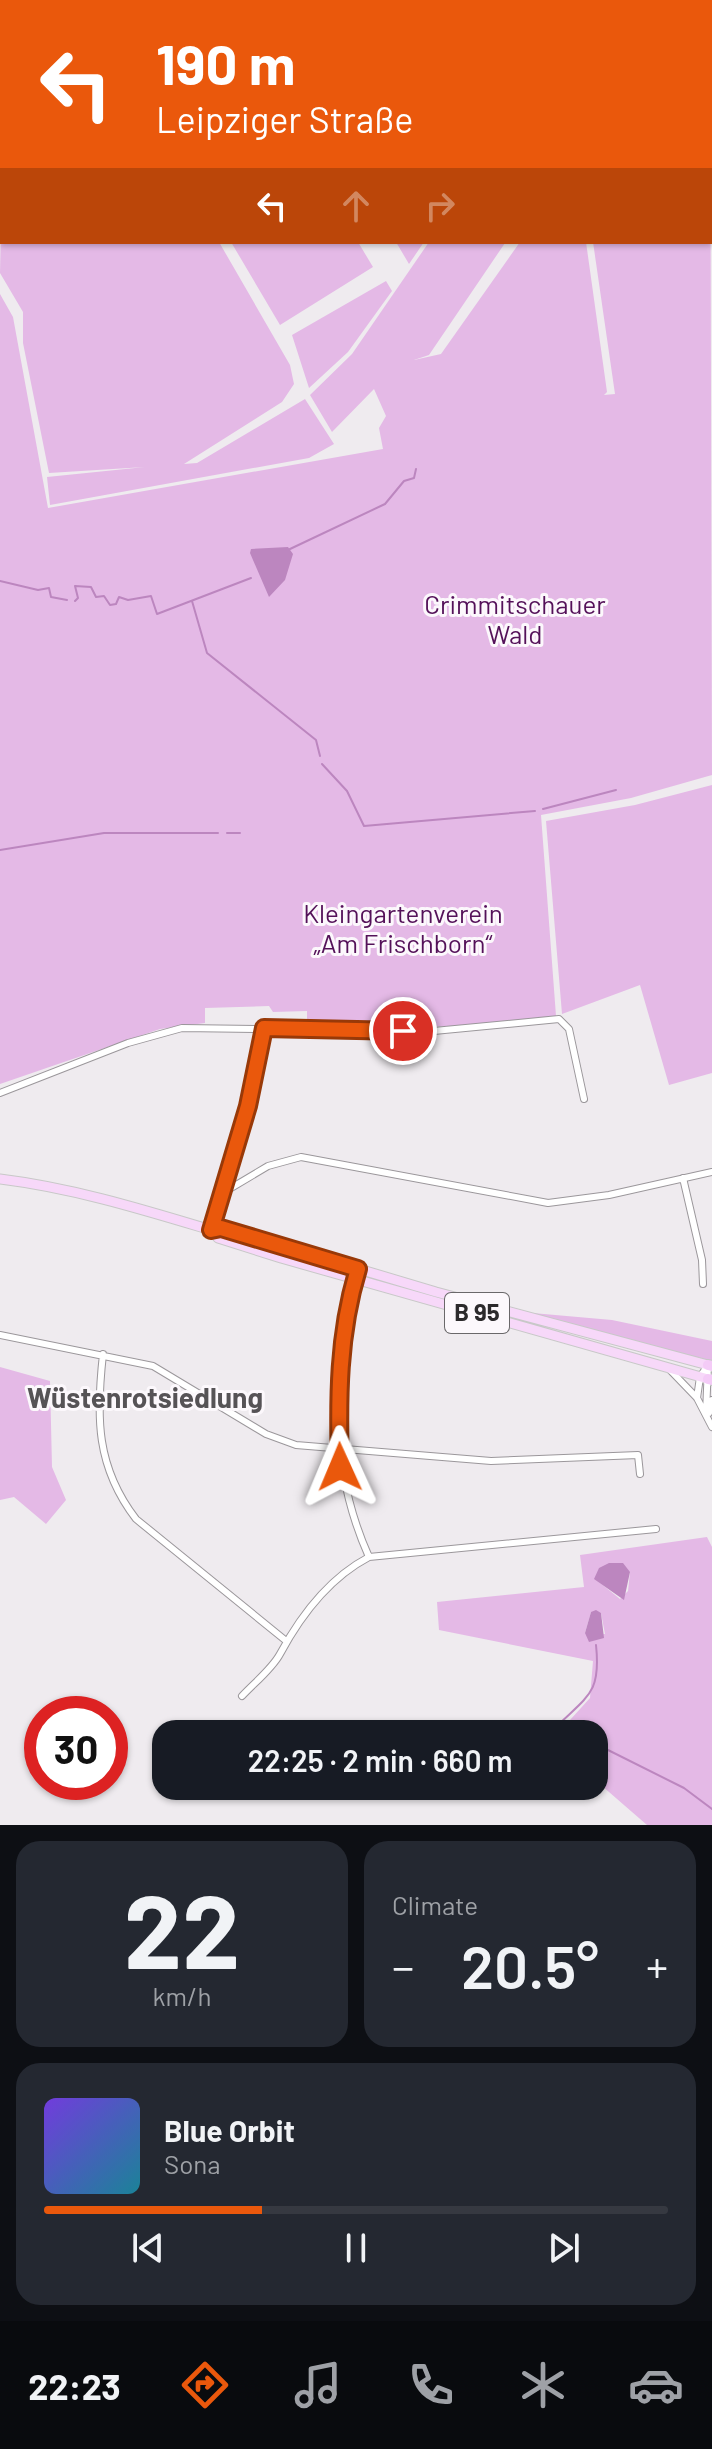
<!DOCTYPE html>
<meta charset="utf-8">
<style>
body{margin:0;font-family:Barlow,sans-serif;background:#242831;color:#f1f3f6;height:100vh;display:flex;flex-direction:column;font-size:30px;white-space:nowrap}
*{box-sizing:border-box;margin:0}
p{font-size:26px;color:#9ea1a6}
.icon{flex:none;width:44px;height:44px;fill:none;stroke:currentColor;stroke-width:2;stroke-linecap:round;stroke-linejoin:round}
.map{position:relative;height:1825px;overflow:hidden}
.sheet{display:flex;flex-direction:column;gap:16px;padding:16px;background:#0d0f14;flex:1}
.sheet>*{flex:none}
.banner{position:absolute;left:0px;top:0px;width:712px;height:244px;box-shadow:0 2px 6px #0004;background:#ea580c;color:#fff;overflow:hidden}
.speed{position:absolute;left:24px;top:1696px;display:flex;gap:16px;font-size:40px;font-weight:700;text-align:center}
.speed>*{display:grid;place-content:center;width:104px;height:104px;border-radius:50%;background:#171b24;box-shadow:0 2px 6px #0004;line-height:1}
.speed .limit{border:12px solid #d22;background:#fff;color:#111}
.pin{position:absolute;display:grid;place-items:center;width:68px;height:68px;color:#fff;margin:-34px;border:4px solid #fff;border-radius:50%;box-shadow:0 2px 8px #0007}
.me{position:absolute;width:88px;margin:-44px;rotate:359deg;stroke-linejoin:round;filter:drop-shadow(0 0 6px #0008)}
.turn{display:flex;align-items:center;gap:28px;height:168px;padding:0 24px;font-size:36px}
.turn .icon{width:104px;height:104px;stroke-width:2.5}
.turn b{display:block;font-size:56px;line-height:68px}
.lanes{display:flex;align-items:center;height:76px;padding:0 24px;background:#0003;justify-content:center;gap:40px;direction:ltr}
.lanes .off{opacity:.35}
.big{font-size:60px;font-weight:600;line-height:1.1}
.sheet .widget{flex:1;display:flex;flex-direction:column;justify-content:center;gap:12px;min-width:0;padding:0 28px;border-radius:24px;background:#242831}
.sheet .dial{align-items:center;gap:0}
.dial b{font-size:104px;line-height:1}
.song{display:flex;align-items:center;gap:24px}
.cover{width:96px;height:96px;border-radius:12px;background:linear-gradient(135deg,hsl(260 70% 55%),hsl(190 70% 35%))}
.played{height:8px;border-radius:4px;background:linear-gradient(90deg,#ea580c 35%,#363941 35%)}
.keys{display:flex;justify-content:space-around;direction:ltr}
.heat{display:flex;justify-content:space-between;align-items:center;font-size:44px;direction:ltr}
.sheet .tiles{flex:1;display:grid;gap:16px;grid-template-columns:1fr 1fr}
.widget:last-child{grid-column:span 2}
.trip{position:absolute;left:152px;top:1720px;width:456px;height:80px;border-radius:24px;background:#171b24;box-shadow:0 2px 6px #0004;font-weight:600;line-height:80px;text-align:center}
.dock{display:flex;height:128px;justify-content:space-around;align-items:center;background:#090b0e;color:#9ea1a6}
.dock .icon{width:56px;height:56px}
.dock .active{color:#ea580c}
.dock b{font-size:36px;color:#f1f3f6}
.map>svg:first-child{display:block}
.green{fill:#e4b9e6;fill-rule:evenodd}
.water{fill:#bc86bf}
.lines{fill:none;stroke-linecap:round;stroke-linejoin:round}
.stream{stroke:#bc86bf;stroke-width:2}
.minor-casing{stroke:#9b979b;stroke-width:8}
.primary-casing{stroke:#c8c8c8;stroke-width:11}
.trunk-casing{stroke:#c8c8c8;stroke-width:12}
.minor{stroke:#fff;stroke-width:6}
.primary{stroke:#f7d8f9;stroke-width:9}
.trunk{stroke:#f4cbf7;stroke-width:10}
.route-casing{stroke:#983908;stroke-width:20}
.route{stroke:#ea580c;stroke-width:14}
.labels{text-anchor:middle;stroke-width:6;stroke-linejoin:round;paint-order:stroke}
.shield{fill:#fcf8fc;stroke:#6a686a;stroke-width:2}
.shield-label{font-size:24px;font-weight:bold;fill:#2c2a2c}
.park-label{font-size:26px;fill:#541159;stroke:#fcf8fc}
.neighbourhood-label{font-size:28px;font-weight:bold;fill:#565356;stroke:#fcf8fc}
</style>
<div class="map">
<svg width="712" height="1825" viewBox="0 0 712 1825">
<rect width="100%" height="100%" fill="#efebef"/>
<path class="green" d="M277,0H570V2H274Z
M576,0H706L708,2H576Z
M710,4L712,775L631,798L541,815L556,1016C473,1029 391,1029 307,1024V1011L273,1012L269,1006L205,1008V1023L160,1029L0,1084V294L13,317L48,508L383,449L379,428L386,416L374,389L332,432L310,395L352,354L429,242L505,243L429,355L414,360L441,354L520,242H586L607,392L604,395L615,394L593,242H710Z
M2,179V242H219L290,365L294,384L282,402L184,464L197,463L305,399L334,444L309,458L50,505L47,477L145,467L49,473L23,343V312L0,273Z
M231,242H358L373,267L280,325Z
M396,242H424L409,264Z
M386,281L392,291L348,352L309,388L292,335Z
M712,785V1073L669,1085L640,985L562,1014L546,821L635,805Z
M521,1312L612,1320L712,1341V1361Z
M0,1367L50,1381L52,1467L66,1500L46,1524L14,1497L0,1500Z
M707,1537L712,1547V1825H647L594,1779V1734H563L560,1731L590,1698L593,1661L439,1630L437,1602L584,1587L580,1555ZM630,1572L628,1591L620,1599L599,1582ZM591,1612L601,1613L605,1634L585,1633Z"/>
<path class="water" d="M288,547L293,554L285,580L269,597L250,553L251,549Z
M609,1563H623L630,1572L624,1600L594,1579L599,1568Z
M596,1610L601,1613L604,1638L589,1642L585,1633L591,1612Z"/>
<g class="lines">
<path class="stream" d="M290,549L385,504L404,481L414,478L416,469
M0,581L38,590L49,588L51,597L67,600
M75,601L78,598L75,586L91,587L96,597L104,596L110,605L116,604L119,597L128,600L151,596L157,614L251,578
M192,601L207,653L316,740L320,756
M322,764L347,791L364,826L535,811
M543,809L616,790
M227,833H240
M0,850L104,833H218
M575,1734L557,1726C589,1695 601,1692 596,1645
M594,1743L684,1788L712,1809"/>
<defs>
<path id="minor" d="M0,1093L128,1043L182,1028L434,1031L559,1019L569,1029L584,1099
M683,1178L702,1260L703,1284
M221,1194L268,1166L301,1157L548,1203L609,1195L712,1172
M211,1230L248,1106L264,1028
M356,1275C332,1371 328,1466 369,1557
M0,1335L153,1366L266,1434L296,1445L491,1461L638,1455L640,1474
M103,1354C96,1417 96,1467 136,1519L285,1640
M671,1371L697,1398L712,1427
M697,1398L700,1377L708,1365
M706,1413L708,1365
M709,1413L712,1400
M242,1696C254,1683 272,1669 280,1654C301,1615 329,1578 369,1557L656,1529"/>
<path id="primary" d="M0,1179C73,1188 141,1209 211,1230L218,1238L281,1258L708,1379
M211,1230L221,1228L436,1292L708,1365"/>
<path id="trunk" d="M708,1365L712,1366
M708,1379L712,1380"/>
</defs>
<use href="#minor" class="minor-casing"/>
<use href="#primary" class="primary-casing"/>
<use href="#trunk" class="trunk-casing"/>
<use href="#minor" class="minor"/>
<use href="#primary" class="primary"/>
<use href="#trunk" class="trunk"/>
</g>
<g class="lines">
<defs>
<path id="route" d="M340,1467C338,1400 338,1334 358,1269L221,1228L211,1230L248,1106L264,1028L403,1031"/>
</defs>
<use href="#route" class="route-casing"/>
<use href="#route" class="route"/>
</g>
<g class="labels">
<rect class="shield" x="445" y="1293" width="64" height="40" rx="6"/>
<g class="shield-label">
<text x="477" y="1321">B 95</text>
</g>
<g class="park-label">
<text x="515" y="614">Crimmitschauer<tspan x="515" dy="30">Wald</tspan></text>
<text x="403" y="923">Kleingartenverein<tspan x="403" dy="30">„Am Frischborn“</tspan></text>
</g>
<g class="neighbourhood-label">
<text x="145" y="1408">Wüstenrotsiedlung</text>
</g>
</g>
</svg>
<div class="speed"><div class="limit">30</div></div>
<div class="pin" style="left:403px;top:1031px;background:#d93025"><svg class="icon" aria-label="arrive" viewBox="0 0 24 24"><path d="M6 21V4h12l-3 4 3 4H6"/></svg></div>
<svg class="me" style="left:340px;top:1467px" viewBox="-20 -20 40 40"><path d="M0-17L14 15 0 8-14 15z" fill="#ea580c" stroke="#fff" stroke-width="4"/></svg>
<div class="trip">22:25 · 2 min · 660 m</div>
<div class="banner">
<div class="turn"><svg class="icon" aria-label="left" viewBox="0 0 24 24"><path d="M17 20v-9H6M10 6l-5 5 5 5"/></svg><div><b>190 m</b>Leipziger Straße</div></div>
<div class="lanes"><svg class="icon" aria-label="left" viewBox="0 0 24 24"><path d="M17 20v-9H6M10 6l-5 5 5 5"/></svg><svg class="icon off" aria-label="ahead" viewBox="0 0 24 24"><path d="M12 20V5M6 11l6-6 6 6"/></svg><svg class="icon off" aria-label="right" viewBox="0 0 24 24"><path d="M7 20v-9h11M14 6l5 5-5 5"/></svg></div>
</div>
</div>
<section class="sheet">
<div class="tiles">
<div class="widget dial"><b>22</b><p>km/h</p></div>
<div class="widget"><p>Climate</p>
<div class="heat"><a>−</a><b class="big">20.5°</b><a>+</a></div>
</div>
<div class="widget">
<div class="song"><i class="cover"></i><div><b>Blue Orbit</b><p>Sona</p></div></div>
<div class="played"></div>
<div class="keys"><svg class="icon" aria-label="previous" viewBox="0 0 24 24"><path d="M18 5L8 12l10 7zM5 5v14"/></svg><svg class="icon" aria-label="pause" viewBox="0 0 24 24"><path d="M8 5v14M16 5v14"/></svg><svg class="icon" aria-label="next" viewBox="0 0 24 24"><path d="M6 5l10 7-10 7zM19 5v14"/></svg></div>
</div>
</div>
</section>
<nav class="dock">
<b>22:23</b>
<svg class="icon active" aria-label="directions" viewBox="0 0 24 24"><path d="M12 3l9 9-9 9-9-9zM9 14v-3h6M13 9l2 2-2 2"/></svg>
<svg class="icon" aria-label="music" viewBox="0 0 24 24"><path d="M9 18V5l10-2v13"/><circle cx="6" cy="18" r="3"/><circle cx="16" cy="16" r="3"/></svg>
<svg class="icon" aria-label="phone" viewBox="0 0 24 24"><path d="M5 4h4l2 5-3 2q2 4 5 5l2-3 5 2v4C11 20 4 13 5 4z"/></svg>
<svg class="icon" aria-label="climate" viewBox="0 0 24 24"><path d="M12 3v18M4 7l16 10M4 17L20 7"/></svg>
<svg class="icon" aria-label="car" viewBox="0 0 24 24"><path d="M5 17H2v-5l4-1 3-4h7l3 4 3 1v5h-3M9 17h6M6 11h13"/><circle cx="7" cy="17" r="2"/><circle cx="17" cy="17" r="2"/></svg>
</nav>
